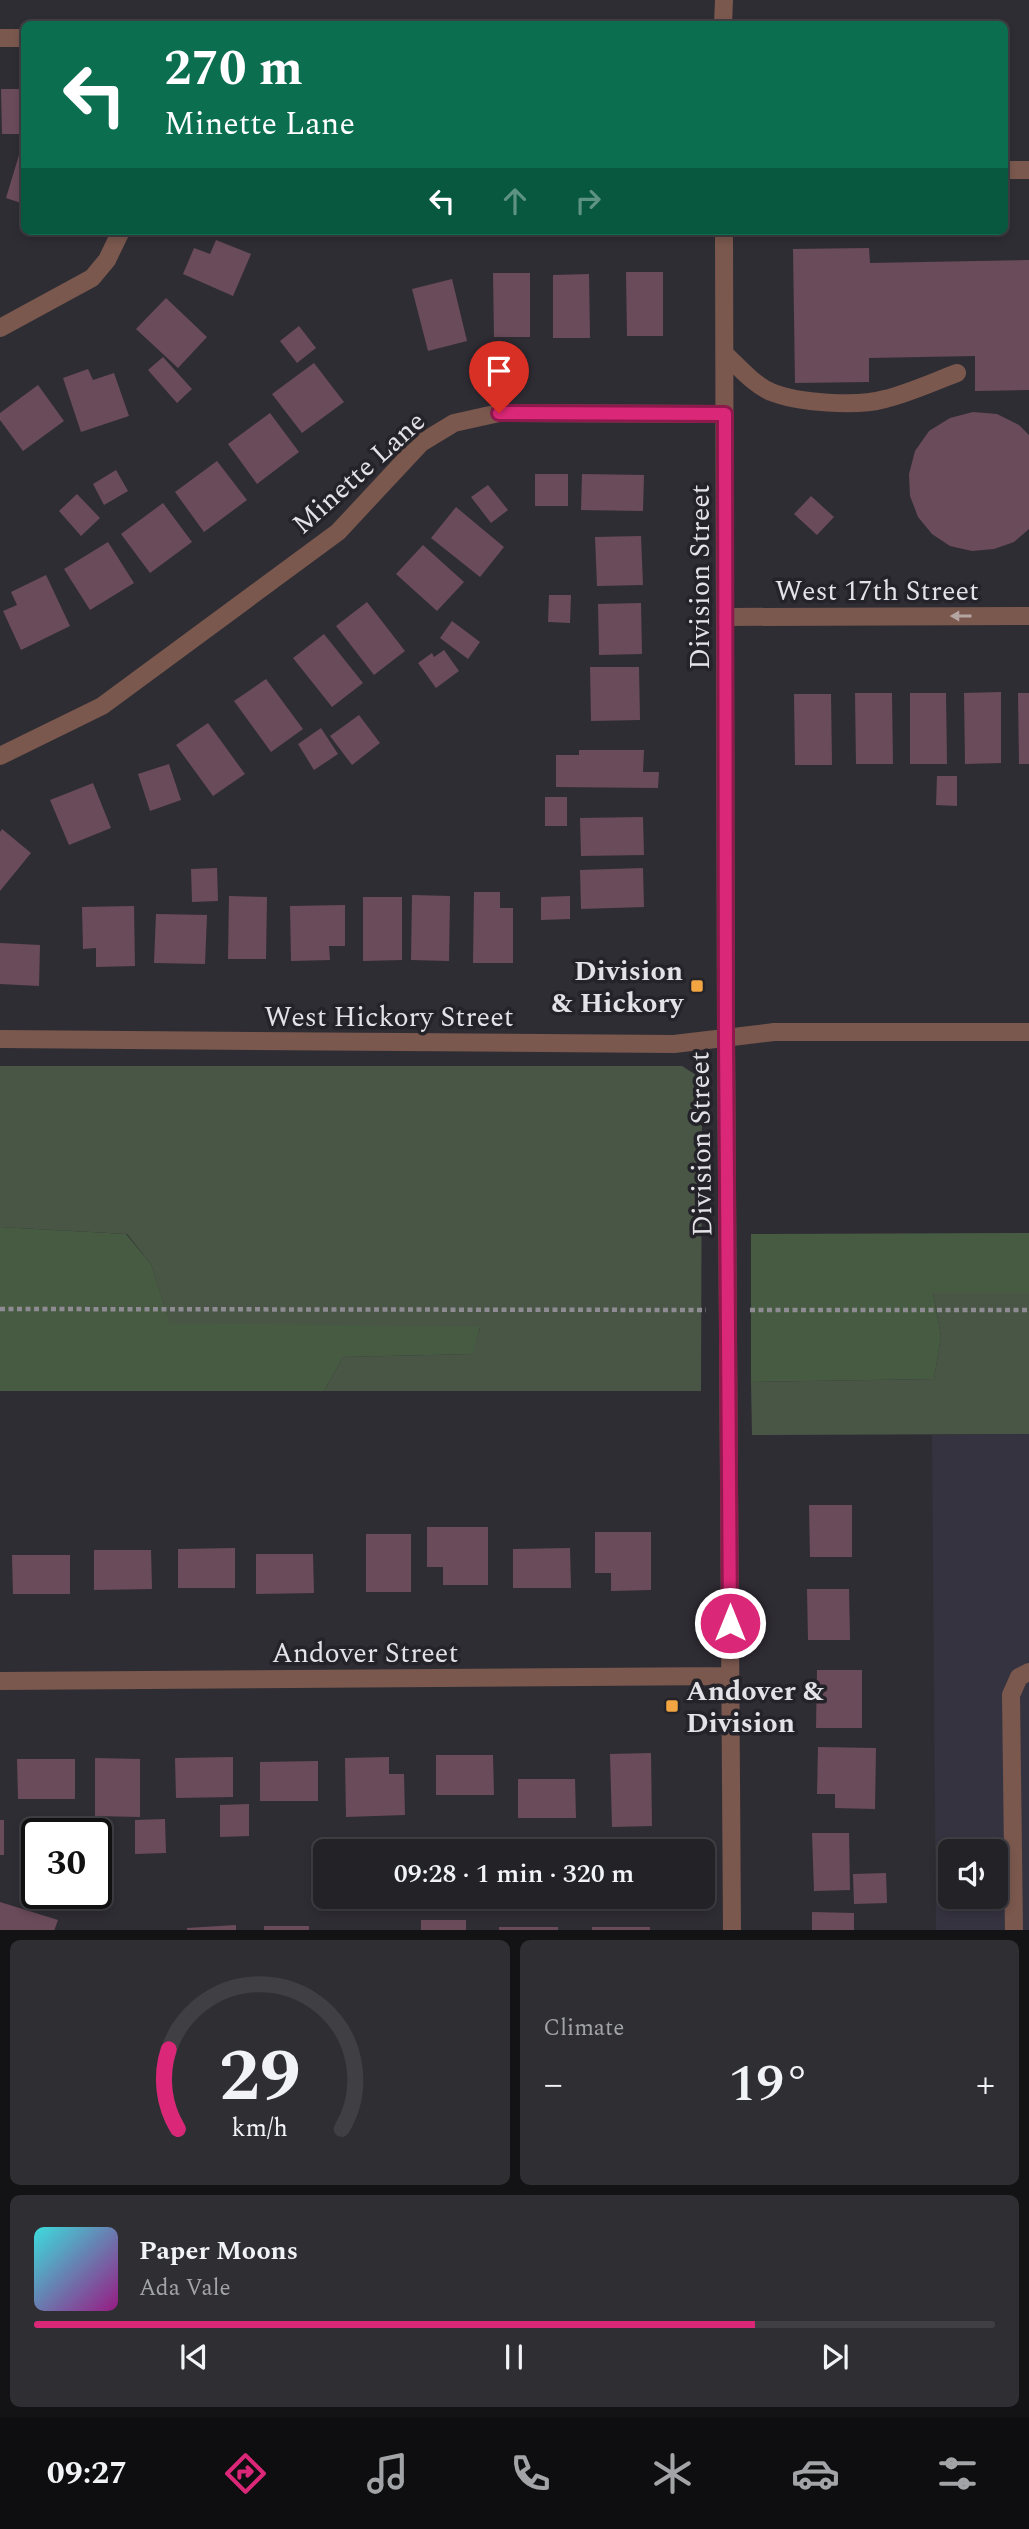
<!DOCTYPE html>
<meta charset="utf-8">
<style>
body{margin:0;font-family:Spectral,serif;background:#2f2f33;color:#f1f3f6;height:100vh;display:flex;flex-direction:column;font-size:26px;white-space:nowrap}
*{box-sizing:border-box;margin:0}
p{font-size:23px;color:#a3a4a7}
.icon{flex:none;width:38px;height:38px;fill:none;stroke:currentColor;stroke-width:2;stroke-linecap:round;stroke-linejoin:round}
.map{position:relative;height:1930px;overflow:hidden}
.drawer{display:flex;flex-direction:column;gap:10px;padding:10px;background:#131315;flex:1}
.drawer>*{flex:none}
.guide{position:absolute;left:21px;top:21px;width:987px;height:214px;border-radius:10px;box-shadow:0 4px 10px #0003,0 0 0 2px #403f44;background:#0b6e4f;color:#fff;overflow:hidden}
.controls{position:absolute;left:938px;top:1839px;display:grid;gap:14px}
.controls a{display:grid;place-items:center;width:70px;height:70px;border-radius:10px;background:#232227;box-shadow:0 4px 10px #0003,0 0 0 2px #403f44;font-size:35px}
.speed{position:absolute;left:21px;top:1818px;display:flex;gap:14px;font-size:35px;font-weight:700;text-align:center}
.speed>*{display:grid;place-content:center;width:91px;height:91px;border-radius:50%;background:#232227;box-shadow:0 4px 10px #0003,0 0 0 2px #403f44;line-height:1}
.speed .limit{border:4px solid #111;border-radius:10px;background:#fff;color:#111}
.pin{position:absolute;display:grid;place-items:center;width:60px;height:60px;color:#fff;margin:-72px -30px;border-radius:50% 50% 50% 0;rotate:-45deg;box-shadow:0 0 7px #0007}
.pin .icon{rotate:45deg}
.me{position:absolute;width:77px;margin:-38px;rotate:0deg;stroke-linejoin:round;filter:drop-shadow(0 0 5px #0008)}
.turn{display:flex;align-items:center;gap:24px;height:147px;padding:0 28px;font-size:32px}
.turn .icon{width:91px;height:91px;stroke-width:2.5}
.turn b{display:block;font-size:49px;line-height:60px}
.lanes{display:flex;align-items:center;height:66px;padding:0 28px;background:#0003;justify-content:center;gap:35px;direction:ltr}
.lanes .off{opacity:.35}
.big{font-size:52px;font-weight:600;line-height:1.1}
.drawer .tile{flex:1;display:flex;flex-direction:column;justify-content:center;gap:10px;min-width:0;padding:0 24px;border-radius:10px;background:#2f2f33}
.drawer .dial{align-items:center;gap:0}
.dial svg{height:182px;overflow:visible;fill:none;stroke:#403f44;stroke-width:7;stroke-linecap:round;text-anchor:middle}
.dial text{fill:#f1f3f6;stroke:none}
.song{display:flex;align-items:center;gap:21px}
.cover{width:84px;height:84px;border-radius:10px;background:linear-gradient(135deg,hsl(180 70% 55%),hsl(310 70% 35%))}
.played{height:7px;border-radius:4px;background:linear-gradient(90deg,#db2777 75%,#403f44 75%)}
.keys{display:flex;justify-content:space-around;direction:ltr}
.heat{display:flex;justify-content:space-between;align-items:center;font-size:38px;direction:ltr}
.drawer .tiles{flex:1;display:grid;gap:10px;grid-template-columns:1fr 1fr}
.tile:last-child{grid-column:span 2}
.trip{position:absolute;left:313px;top:1839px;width:402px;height:70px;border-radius:10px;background:#232227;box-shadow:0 4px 10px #0003,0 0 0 2px #403f44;font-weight:600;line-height:70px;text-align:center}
.dock{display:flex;height:112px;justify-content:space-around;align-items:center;background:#0e0e10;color:#a3a4a7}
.dock .icon{width:49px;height:49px}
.dock .current{color:#db2777}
.dock b{font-size:32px;color:#f1f3f6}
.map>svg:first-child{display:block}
.built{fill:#363340;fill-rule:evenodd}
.green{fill:#495646}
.forest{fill:#475b43}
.building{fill:#6a4b59}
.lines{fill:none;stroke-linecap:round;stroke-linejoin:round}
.path{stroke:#8e8c92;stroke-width:4.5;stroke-dasharray:5 3.5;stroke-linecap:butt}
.minor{stroke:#7a584e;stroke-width:18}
.oneway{fill:#b4a4a2}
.route-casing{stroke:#8e194d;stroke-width:18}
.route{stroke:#db2777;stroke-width:12}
.poi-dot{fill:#f2a541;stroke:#25232a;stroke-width:2.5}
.labels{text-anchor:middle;stroke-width:7;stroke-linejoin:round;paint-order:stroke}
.street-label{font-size:28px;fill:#e3e2e6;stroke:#25232a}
.poi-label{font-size:28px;font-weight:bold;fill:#e3e2e6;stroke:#25232a;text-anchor:end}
</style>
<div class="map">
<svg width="1029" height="1931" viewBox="0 0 1029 1931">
<rect width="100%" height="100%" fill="#2f2d34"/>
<path class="built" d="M1029,1434V1930H936L932,1435ZM950,1852H996V1897H950Z"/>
<path class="green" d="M0,1066H682L696,1075L702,1096L701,1391H324L343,1357L472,1354L480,1328L170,1324L151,1264L127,1234L0,1227Z
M933,1293H1029V1434L752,1435L751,1382L934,1379L941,1336Z"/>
<path class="forest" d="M0,1227L126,1234L151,1264L170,1323L480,1327L473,1354L343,1357L324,1391H0Z
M1029,1233V1293H933L941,1336L934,1379L751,1382V1234Z"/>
<path class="building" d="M1,89H24V134H2Z
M19,155L24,157V204L6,198Z
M216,240L251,254L233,296L183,274L194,248L210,254Z
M869,248L870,263L1029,260V390L975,391V356L869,358V382L795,383L793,249Z
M626,272H663V336H627Z
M493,273H530V337H494Z
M589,274L590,338H553V275Z
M452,279L467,341L428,351L412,289Z
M166,298L207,337L178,368L136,329Z
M299,326L316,348L297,363L280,341Z
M163,357L192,389L177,403L148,370Z
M314,363L344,402L302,433L272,394Z
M88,369L93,380L114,373L129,416L81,432L63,378Z
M38,385L64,421L23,451L0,420V413Z
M973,412L997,414L1019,425L1029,435V529L1014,542L994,549L972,551L950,546L932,534L918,517L910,496L909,474L915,451L929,431L950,418Z
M270,413L299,452L257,484L228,444Z
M217,461L247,500L204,532L175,492Z
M116,470L128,491L104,505L93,484Z
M535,474H568V506H535Z
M582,474L644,475L643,511L581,510Z
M488,485L508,510L491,523L471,497Z
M77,494L100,518L81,536L59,511Z
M811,496L834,517L817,535L794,514Z
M163,503L192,542L150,573L121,534Z
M456,507L504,547L480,577L431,538Z
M641,536L643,585L597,586L595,537Z
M108,542L134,583L90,610L64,569Z
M423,545L464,582L437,611L396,574Z
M46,575L70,626L21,650L3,611L17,605L11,592Z
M549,595H571L570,623L548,622Z
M367,602L405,651L374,675L336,626Z
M641,603L642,654L599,655L598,604Z
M452,621L480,642L468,659L440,638Z
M324,634L363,683L332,707L293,658Z
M444,650L459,671L436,688L418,663L432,653L434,657Z
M590,667H639L640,720L591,721Z
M266,679L303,729L271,752L234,701Z
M1001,692V763L965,764L964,693Z
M855,693H892L893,764H856Z
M910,693H946L947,764H910Z
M1018,693H1029V764H1019Z
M794,694H831L832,765H795Z
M359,715L380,743L352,765L330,736Z
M208,723L245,774L213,796L176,745Z
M321,728L338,754L314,770L298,744Z
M579,750H644L643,772H659L658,788L556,787V755H579Z
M169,764L181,800L150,811L138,774Z
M937,776H957V806L936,805Z
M93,783L111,828L69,845L50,800Z
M545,797H567V826H545Z
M643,817L644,855L581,856L580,818Z
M2,829L31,853L0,891V832Z
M217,868L218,901L192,902L191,869Z
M643,868L644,907L581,909L580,870Z
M474,892H500V908H513V963H473Z
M412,895L450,896L449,961L411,960Z
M229,896L267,897L266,959H228Z
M570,896V919L541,920V897Z
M363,897H402V960L363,961Z
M345,905V946H329L330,960L291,961L290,906Z
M134,906L135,966L96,967V948L83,949L82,907Z
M156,914L207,915L205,964L154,963Z
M0,943L40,945L39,986L0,984Z
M809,1505H852V1557H810Z
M427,1527H488V1585H443V1567H427Z
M595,1532H651V1590L611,1591V1573H595Z
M366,1534H411V1592H366Z
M235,1548V1588H178V1549Z
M570,1548L571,1588H513V1549Z
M94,1550H151L152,1589L94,1590Z
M256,1554H313L314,1593L256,1594Z
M12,1555H70V1594H13Z
M807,1589H849L850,1640H808Z
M817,1670H862V1728H816Z
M818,1747L876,1748L875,1809L835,1808V1794H817Z
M651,1753L652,1826L612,1827L610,1754Z
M436,1755H493L494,1795H436Z
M233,1757V1797L176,1798L175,1758Z
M389,1757V1774H404L405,1815L346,1817L345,1758Z
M95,1758L140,1759V1817L95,1816Z
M17,1759H75V1799H18Z
M318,1761V1801H260V1762Z
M518,1779H575L576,1818H518Z
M249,1804V1836L220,1837V1805Z
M165,1819L166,1853L135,1854V1820Z
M0,1820H4V1855H0Z
M812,1833H849L850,1890L814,1891Z
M886,1873L887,1903L854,1904L853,1874Z
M0,1902L58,1920L54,1931H0Z
M812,1912L854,1913V1931H812Z
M421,1920H466V1931H421Z
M236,1925V1931H187V1928Z
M264,1926H309V1931H264Z
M499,1927H558V1931H499Z
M592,1927H650V1931H592Z"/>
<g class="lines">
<path class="path" d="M0,1309L706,1310
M750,1310H1029"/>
<path class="minor" d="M723,24L724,0
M0,38H24
M1004,170H1029
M724,231L726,1039L732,1931
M0,328L92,278L107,260L121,231
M725,354C739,367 753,384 771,392C798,403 857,407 885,399C909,393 933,382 957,373
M726,617L1029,616
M0,756L102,706L338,532L421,443L454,423L499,413L725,414
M0,1039L674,1044L774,1032H1029
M0,1681L730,1676
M1014,1931L1011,1695L1019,1677L1029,1672"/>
</g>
<defs><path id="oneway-solid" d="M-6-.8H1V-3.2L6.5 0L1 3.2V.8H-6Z" transform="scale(1.75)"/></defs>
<use class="oneway" href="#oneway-solid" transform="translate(961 616) rotate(180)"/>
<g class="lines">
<defs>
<path id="route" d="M499,413L725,414L726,1039L730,1623"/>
</defs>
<use href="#route" class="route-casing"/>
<use href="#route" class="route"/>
</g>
<g class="poi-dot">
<rect x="690" y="979" width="14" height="14" rx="3.5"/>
<rect x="665" y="1699" width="14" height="14" rx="3.5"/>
</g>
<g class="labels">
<g class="street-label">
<text transform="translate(358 472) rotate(-42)" y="10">Minette Lane</text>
<text transform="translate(699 577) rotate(-90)" y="10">Division Street</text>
<text x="877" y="600">West 17th Street</text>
<text x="389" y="1026">West Hickory Street</text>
<text transform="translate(700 1144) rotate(-91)" y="10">Division Street</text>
<text x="365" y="1662">Andover Street</text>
</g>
<g class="poi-label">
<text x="683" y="980">Division<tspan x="683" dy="32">&amp; Hickory</tspan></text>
<text x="686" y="1700" text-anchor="start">Andover &amp;<tspan x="686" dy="32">Division</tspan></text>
</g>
</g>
</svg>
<div class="controls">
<a><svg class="icon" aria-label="sound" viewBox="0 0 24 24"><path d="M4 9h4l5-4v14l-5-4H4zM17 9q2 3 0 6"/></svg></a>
</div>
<div class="speed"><div class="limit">30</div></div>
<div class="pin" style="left:499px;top:413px;background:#d93025"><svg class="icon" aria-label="arrive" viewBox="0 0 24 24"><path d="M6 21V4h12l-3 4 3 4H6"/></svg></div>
<svg class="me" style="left:730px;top:1623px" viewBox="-20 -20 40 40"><circle r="17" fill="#db2777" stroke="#fff" stroke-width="3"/><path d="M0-11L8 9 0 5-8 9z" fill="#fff"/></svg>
<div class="trip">09:28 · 1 min · 320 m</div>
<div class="guide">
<div class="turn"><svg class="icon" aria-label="left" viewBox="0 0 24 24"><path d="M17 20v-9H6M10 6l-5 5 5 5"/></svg><div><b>270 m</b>Minette Lane</div></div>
<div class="lanes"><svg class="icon" aria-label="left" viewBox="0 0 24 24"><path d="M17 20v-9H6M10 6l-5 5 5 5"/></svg><svg class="icon off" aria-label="ahead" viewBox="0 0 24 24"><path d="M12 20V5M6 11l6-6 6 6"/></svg><svg class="icon off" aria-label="right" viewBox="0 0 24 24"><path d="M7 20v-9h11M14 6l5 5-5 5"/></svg></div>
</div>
</div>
<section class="drawer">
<div class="tiles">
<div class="tile dial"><svg viewBox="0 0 100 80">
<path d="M14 69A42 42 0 1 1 86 69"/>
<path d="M14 69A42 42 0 0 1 10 34" stroke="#db2777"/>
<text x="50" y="56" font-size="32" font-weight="700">29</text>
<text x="50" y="72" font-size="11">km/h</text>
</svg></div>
<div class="tile"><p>Climate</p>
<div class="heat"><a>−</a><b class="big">19°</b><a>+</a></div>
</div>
<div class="tile">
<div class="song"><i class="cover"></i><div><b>Paper Moons</b><p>Ada Vale</p></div></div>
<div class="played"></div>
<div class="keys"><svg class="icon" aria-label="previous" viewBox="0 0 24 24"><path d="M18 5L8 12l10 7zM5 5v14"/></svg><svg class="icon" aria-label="pause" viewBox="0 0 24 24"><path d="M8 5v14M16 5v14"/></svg><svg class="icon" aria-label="next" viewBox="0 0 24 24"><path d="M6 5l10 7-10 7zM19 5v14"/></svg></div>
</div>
</div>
</section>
<nav class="dock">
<b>09:27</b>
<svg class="icon current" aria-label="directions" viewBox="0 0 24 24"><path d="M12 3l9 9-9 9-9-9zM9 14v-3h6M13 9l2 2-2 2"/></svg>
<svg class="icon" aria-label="music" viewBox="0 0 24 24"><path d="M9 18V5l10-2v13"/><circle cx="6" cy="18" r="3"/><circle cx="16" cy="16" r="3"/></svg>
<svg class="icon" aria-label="phone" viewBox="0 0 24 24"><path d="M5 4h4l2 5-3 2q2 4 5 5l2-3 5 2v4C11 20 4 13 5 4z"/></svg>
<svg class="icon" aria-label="climate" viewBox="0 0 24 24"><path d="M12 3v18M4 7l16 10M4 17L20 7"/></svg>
<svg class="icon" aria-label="car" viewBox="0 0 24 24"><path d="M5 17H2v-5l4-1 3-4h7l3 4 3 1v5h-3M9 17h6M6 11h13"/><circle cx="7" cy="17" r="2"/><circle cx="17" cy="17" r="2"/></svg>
<svg class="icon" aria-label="filters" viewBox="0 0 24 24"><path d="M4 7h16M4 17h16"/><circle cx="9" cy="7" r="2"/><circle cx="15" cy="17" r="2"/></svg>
</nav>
